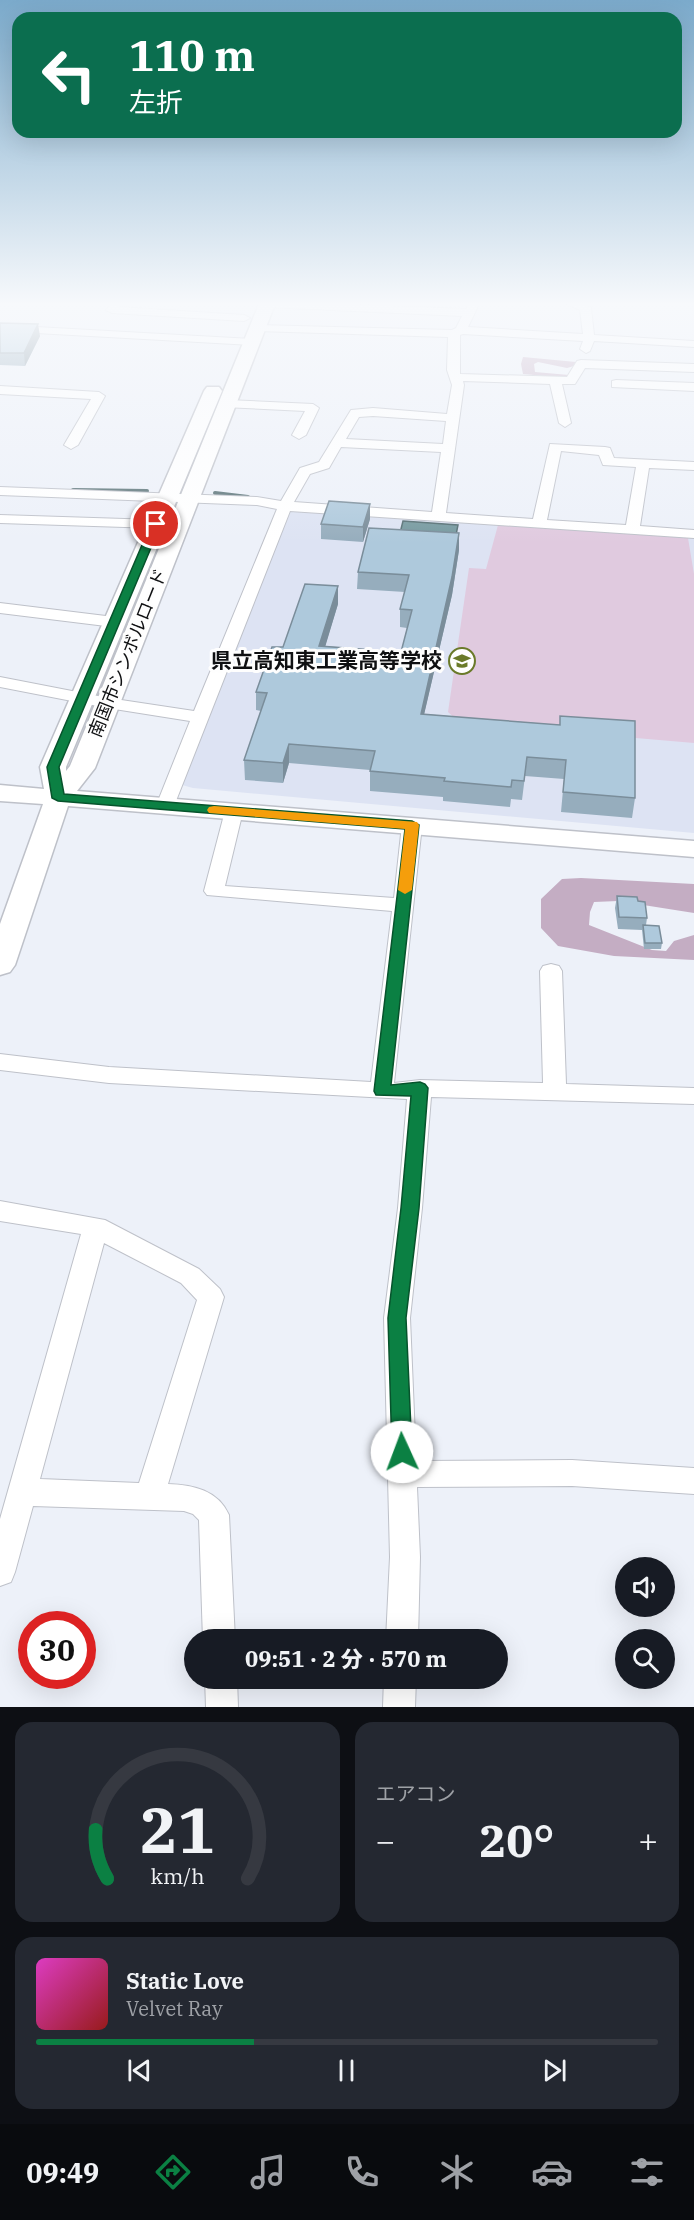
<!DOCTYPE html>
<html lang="ja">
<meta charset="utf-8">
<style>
body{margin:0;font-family:"IBM Plex Serif","Noto Sans JP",serif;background:#242831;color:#f1f3f6;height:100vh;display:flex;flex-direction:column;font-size:22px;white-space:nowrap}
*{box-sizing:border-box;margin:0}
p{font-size:20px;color:#9ea1a6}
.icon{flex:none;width:33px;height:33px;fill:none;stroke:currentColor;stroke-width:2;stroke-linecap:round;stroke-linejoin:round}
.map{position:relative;height:1707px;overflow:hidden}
.drawer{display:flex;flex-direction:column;gap:15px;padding:15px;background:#0d0f14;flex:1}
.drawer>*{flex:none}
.banner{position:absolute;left:12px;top:12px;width:670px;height:126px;border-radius:18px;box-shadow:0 6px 24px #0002;background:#0b6e4f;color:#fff;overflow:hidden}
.fabs{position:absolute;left:615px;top:1557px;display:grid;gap:12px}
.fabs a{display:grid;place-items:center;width:60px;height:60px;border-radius:50%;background:#171b24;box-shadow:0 6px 24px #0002;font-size:30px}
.speed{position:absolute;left:18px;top:1611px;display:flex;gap:12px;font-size:30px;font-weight:700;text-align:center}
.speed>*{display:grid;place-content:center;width:78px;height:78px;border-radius:50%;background:#171b24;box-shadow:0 6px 24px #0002;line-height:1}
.speed .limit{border:9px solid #d22;background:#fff;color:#111}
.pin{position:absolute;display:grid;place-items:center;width:51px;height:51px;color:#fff;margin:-26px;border:3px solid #fff;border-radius:50%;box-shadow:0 2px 6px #0007}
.me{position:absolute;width:66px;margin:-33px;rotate:358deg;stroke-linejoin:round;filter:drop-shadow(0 0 4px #0008)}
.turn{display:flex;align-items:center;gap:21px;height:126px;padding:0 18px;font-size:27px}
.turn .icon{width:78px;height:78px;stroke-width:2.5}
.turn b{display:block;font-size:42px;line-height:51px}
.big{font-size:45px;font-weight:800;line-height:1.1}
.drawer .widget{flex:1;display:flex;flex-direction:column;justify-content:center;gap:9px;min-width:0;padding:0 21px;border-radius:18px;background:#242831}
.drawer .dial{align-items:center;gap:0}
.dial svg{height:156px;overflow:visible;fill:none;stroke:#363941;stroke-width:7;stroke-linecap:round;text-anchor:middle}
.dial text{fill:#f1f3f6;stroke:none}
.song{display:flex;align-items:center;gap:18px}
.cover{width:72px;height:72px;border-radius:9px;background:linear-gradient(135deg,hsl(310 70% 55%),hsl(0 70% 35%))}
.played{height:6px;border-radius:3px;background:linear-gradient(90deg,#0b8043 35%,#363941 35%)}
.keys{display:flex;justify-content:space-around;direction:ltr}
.heat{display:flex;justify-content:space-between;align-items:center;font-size:33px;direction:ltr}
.drawer .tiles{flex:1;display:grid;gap:15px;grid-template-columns:1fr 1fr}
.widget:last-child{grid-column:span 2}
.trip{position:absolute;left:184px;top:1629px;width:324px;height:60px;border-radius:30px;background:#171b24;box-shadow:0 6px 24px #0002;font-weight:800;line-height:60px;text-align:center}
.menu{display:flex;height:96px;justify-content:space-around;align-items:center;background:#090b0e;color:#9ea1a6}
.menu .icon{width:42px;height:42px}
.menu .current{color:#0b8043}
.menu b{font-size:27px;color:#f1f3f6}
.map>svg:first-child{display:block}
.built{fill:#dde3f3}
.green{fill:#e0cadf}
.forest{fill:#c4adc3}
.water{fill:#779aa0;stroke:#587175;stroke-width:1.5}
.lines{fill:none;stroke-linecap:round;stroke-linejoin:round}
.stream{stroke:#587175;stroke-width:4}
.street-casing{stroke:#bec1c9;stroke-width:2}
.secondary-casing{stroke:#bec1c9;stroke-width:3}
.street{fill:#fff;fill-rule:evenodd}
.secondary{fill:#fff;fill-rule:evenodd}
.wall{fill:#96adbd}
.shaded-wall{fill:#7a8d9a}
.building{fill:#aec9dc;stroke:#7a8d9a;stroke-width:1.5}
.route{fill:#0b8043;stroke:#07532c;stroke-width:1.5}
.slow{fill:#f59e0b}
.labels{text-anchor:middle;stroke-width:6;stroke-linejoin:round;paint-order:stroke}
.far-street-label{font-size:18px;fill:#0f1012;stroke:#fefefe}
.poi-label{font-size:21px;font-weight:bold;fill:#0f1012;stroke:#fefefe;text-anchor:end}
</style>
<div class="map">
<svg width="694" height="1707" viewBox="0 0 694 1707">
<rect width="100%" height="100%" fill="#edf1f9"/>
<path class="built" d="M290,508L694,538V833L193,788L182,785Z"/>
<path class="green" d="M498,525L688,538L694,574V743L460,723L448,712L469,568L486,569Z"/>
<path class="forest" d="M523,357L576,362L574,366L567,368L538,362L534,364L535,372L569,375L567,378L523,374L521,364Z
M581,878L694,884V913L618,901L594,902L590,912L589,925L652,950L666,951L674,941L694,935V960L614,956L558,946L541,928V899L562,879Z"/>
<path class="water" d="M403,521L458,525L455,540L399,537Z"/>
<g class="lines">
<path class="stream" d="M73,490L147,491
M215,493L248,497"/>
<defs>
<path id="street" d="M111,304H121L119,307L244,315L250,318L244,321L112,313L106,310Z
M261,304H338L466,309L469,304H479L468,327L583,334L580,310L567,304H583L591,308L594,335L694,341V347L594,341L590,351L586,353L580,349L583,341L463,334L460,335V374L567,377L577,361L581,360L694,364V372L585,368L575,384H562L571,423L565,427L559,423L550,384L463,381L464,385L446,513L533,519L550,444L605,447L610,448L614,458L694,462V470L649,468L640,526L694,530V538L290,511L174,806L172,810H158L156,806L190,721L108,708L0,687V677L108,698L194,711L277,509L257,505L0,495V487L257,497L281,501L300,468L319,462L351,410L373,408L447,414L452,385L447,370L448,337L257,331L251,328L257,325L452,330L456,328L462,316L267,307ZM373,416L446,421L443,444L346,439L359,417ZM341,447L441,452L432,512L294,502L310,474L329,468ZM561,451L599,455L603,465L636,467L626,525L547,520Z
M0,325L252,339L258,342L252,345L0,331Z
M616,380L694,383V391L612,387V381Z
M0,386L99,392L105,396L78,445L71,449L64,445L91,399L0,394Z
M227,400L313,404L319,408L306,435L299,439L292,435L305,411L223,407L221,404Z
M0,515L156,520L163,524L156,528L0,523Z
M0,603L114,617L122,622L114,627L0,613Z
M234,805L241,807L243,811L225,886L394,898L402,825L405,821H419L422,825L394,1083L420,1080L543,1083L540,971L543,966L551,964L559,966L562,971L566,1084L694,1088V1104L431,1097L422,1208L410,1318L416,1461L572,1460L694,1468V1494L572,1486L417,1487L420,1557L418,1640H386L390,1557L384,1318L398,1208L407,1099L109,1083L0,1070V1054L109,1067L371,1082L392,911L207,895L204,891L225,811L227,807Z
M0,1201L105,1220L199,1269L220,1289L224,1297L168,1484C193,1485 218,1490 229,1515L235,1640H203L199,1520L193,1514L184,1511L33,1506L15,1572L11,1582L0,1586V1519L81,1234L0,1221ZM104,1243L181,1283L197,1300L139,1483L40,1479Z
M205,1678H237L238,1707H206Z
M384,1678H416L415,1707H383Z"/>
<path id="secondary" d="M259,304H275L95,768L77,791L694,841V857L68,806L15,965L10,972L0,975V924L43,804L0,801V785L44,789L40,767L204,391L207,387H219L222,391L66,767V771L70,766Z"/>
</defs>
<use href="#street" class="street-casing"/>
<use href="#secondary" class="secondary-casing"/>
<use href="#street" class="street"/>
<use href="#secondary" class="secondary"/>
</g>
<path class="wall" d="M0,323L40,336L25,366L0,365Z
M370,519L363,542L321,539V524Z
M459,533V550L452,595L424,714L560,725L635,798L632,818L561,812L564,779L525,776L522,800L511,799L510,807L443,801V797L370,791V770L289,763L283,783L245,780L244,760L261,711L256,710V692L283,647L338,586V604L325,646L401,652L407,628L400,627V609L405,592L357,589L358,572Z
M617,896L638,901L647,918L646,925L662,943L661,949H644L642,930L618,929L615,908Z"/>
<path class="shaded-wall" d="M38,324L40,336L25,366L24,353Z
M370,504V519L363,542V527Z
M459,533V550L452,595L420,732L421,714Z
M338,586V604L320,664L319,646Z
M289,744V763L283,783V763Z"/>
<path class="building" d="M0,323L38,324L24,353H0Z
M329,501L370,504L363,527L321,524Z
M369,528L459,533L452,577L421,714L560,725V716L635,721V798L563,792L566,760L527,757L524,781L512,780L511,787L444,781L445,778L370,771L375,751L289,744L283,763L244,760L267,693L256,692L272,647H283L305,584L338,586L319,646L401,652L412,610L400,609L409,575L358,572Z
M617,896L637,897L638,901L645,902L647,918L619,917Z
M643,925L659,926L662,943H645Z"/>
<linearGradient id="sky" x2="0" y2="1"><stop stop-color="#7baacb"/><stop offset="0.56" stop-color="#f7f9fc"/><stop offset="1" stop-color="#f7f9fc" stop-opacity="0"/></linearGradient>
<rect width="694" height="543" fill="url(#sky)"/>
<path class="route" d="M156,520L161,524L59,767L64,794L412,821L419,825L391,1085L420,1082L425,1084L428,1088L419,1208L406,1318L412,1452L409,1458L402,1461L395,1458L392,1452L388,1318L401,1208L411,1096L376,1095L374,1091L405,829L58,801L52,798L47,767L151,524Z"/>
<path class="slow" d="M214,806L417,822L419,825L412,890L405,894L398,890L405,829L209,813L207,810L209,807Z"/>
<defs>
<symbol id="school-ring" viewBox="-11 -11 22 22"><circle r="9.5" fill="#fefefe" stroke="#6a7a29" stroke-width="1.5"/><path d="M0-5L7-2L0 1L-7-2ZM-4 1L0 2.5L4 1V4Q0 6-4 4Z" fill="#6a7a29"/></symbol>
</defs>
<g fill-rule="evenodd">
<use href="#school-ring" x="447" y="646" width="30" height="30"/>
</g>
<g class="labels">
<g class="far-street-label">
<text transform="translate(128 653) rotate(-68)" y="6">南国市シンボルロード</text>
</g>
<g class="poi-label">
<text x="442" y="668">県立高知東工業高等学校</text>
</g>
</g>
</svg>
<div class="fabs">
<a><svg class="icon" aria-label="sound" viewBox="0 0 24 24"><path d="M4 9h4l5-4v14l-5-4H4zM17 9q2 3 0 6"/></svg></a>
<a><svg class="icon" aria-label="search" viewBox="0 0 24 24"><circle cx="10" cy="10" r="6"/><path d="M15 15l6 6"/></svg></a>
</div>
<div class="speed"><div class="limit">30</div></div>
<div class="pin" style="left:156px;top:524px;background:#d93025"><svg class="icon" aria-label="arrive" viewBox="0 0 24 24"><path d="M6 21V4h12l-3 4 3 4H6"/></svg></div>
<svg class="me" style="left:402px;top:1452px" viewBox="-20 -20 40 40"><circle r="19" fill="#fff"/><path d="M0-13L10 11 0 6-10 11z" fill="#0b8043"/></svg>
<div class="trip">09:51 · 2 分 · 570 m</div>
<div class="banner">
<div class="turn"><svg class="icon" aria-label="left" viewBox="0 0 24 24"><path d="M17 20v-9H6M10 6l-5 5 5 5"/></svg><div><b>110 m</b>左折</div></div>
</div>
</div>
<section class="drawer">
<div class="tiles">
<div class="widget dial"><svg viewBox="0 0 100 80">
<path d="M14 69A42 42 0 1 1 86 69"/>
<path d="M14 69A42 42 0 0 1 8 44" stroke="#0b8043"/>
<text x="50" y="56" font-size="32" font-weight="700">21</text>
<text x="50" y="72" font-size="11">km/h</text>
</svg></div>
<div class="widget"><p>エアコン</p>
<div class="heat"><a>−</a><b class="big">20°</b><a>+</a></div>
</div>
<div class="widget">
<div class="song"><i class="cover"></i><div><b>Static Love</b><p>Velvet Ray</p></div></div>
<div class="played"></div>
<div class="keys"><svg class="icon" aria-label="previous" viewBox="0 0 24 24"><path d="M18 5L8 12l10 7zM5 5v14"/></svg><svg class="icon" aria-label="pause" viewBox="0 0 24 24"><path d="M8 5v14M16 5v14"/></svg><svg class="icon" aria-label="next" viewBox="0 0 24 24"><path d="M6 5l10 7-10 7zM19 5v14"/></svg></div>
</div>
</div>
</section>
<nav class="menu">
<b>09:49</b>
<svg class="icon current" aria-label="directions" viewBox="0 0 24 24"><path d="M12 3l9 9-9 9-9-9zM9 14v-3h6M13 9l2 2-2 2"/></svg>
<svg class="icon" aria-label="music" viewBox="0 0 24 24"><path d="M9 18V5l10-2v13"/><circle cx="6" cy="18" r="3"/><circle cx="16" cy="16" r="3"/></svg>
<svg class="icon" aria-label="phone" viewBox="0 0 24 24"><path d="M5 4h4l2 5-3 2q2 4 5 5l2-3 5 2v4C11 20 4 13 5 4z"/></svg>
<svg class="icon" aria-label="climate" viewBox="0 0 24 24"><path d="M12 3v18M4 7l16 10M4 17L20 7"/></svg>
<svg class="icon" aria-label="car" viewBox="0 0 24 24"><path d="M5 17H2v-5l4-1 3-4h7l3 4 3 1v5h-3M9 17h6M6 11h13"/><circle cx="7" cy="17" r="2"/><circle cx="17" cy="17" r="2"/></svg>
<svg class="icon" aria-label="filters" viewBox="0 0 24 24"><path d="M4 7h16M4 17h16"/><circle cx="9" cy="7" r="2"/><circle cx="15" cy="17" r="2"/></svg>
</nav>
